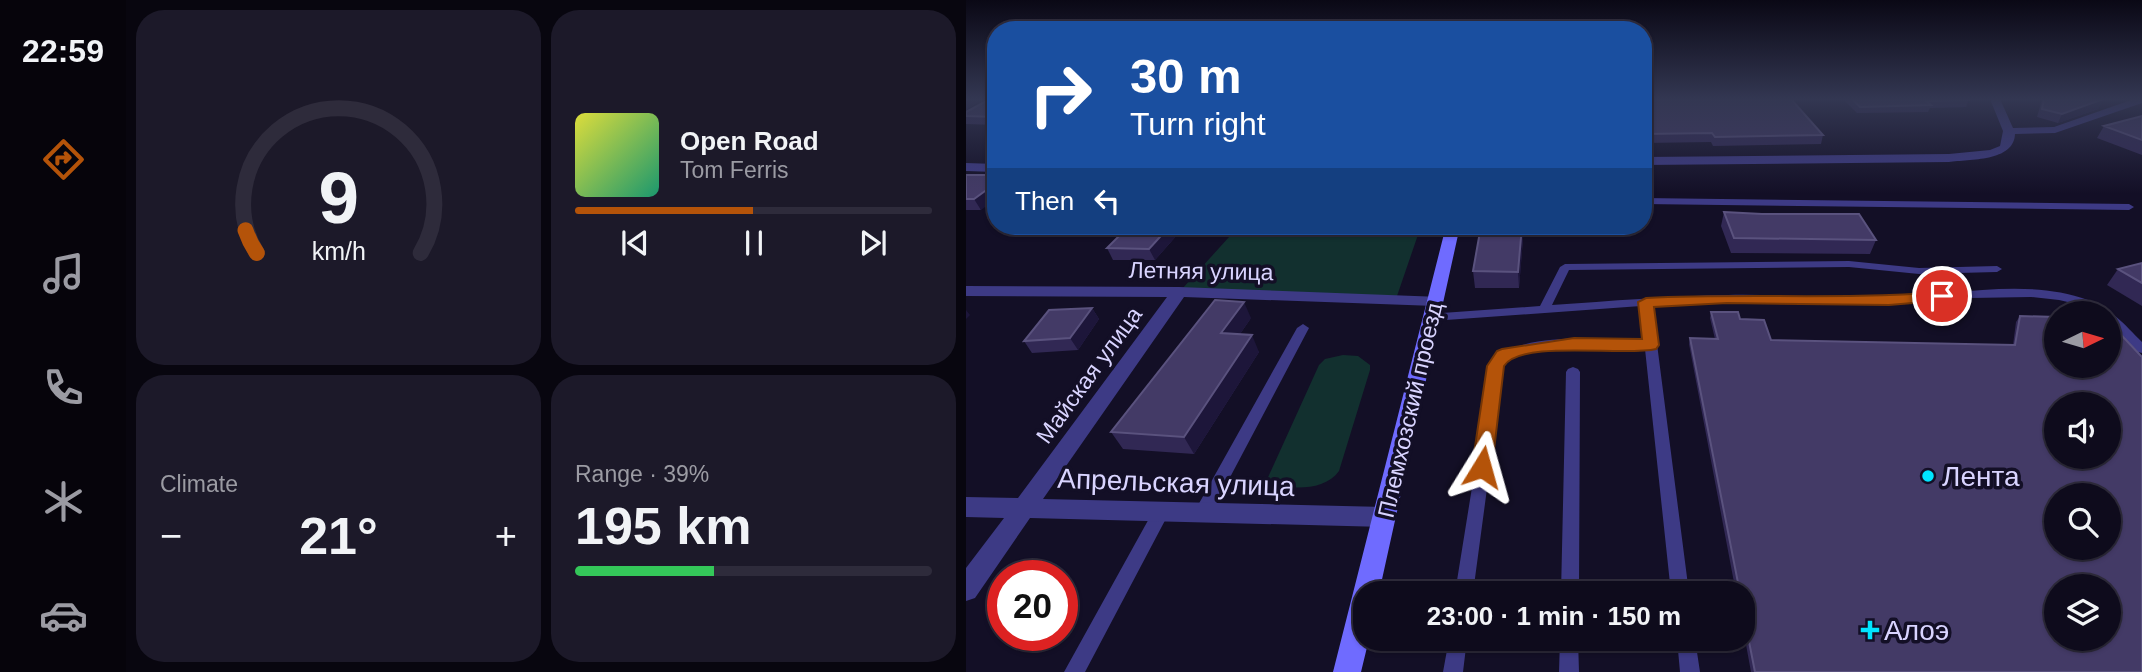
<!DOCTYPE html>
<meta charset="utf-8">
<style>
body{margin:0;font-family:Arial,sans-serif;background:#1c1929;color:#f1f3f6;height:100vh;display:flex;flex-direction:column;font-size:26px;white-space:nowrap}
*{box-sizing:border-box;margin:0}
p{font-size:23px;color:#9b9ba3}
.icon{flex:none;width:38px;height:38px;fill:none;stroke:currentColor;stroke-width:2;stroke-linecap:round;stroke-linejoin:round}
.map{position:relative;flex:1;overflow:hidden}
.sheet{display:flex;flex-direction:column;gap:10px;padding:10px;background:#08060f;width:840px}
.sheet>*{flex:none}
.top-card{position:absolute;left:21px;top:21px;width:665px;height:214px;border-radius:28px;box-shadow:0 2px 5px #0004,0 0 0 2px #2e2b3b;background:#1a4fa0;color:#fff;overflow:hidden}
.needle{width:46px;rotate:85deg}
.buttons{position:absolute;left:1078px;top:301px;display:grid;gap:14px}
.buttons a{display:grid;place-items:center;width:77px;height:77px;border-radius:50%;background:#0e0b1c;box-shadow:0 2px 5px #0004,0 0 0 2px #2e2b3b;font-size:35px}
.speed{position:absolute;left:21px;top:560px;display:flex;gap:14px;font-size:35px;font-weight:700;text-align:center}
.speed>*{display:grid;place-content:center;width:91px;height:91px;border-radius:50%;background:#0e0b1c;box-shadow:0 2px 5px #0004,0 0 0 2px #2e2b3b;line-height:1}
.speed .limit{border:10px solid #d22;background:#fff;color:#111}
.pin{position:absolute;display:grid;place-items:center;width:60px;height:60px;color:#fff;margin:-30px;border:4px solid #fff;border-radius:50%;box-shadow:0 2px 7px #0007}
.me{position:absolute;width:77px;margin:-38px;rotate:8deg;stroke-linejoin:round;filter:drop-shadow(0 0 5px #0008)}
.turn{display:flex;align-items:center;gap:24px;height:147px;padding:0 28px;font-size:32px}
.turn .icon{width:91px;height:91px;stroke-width:2.5}
.turn b{display:block;font-size:49px;line-height:60px}
.then{display:flex;align-items:center;height:66px;padding:0 28px;background:#0003;gap:14px;font-size:26px}
.big{font-size:52px;font-weight:600;line-height:1.1}
.sheet .widget{flex:1;display:flex;flex-direction:column;justify-content:center;gap:10px;min-width:0;padding:0 24px;border-radius:28px;background:#1c1929}
.sheet .dial{align-items:center;gap:0}
.dial svg{height:182px;overflow:visible;fill:none;stroke:#2e2b3b;stroke-width:7;stroke-linecap:round;text-anchor:middle}
.dial text{fill:#f1f3f6;stroke:none}
.song{display:flex;align-items:center;gap:21px}
.cover{width:84px;height:84px;border-radius:10px;background:linear-gradient(135deg,hsl(60 70% 55%),hsl(160 70% 35%))}
.played{height:7px;border-radius:4px;background:linear-gradient(90deg,#b45309 50%,#2e2b3b 50%)}
.keys{display:flex;justify-content:space-around;direction:ltr}
.heat{display:flex;justify-content:space-between;align-items:center;font-size:38px;direction:ltr}
.charge{height:10px;border-radius:5px;background:linear-gradient(90deg,#34c759 39%,#2e2b3b 0)}
.sheet .tiles{flex:1;display:grid;gap:10px;grid-template-columns:repeat(2,1fr)}
.trip{position:absolute;left:387px;top:581px;width:402px;height:70px;border-radius:28px;background:#0e0b1c;box-shadow:0 2px 5px #0004,0 0 0 2px #2e2b3b;font-weight:600;line-height:70px;text-align:center}
main{display:flex;flex:1;min-height:0}
.tab-bar{display:flex;flex-direction:column;width:126px;justify-content:space-around;align-items:center;background:#06040b;color:#9b9ba3}
.tab-bar .icon{width:49px;height:49px}
.tab-bar .selected{color:#b45309}
.tab-bar b{font-size:32px;color:#f1f3f6}
.map>svg:first-child{display:block}
.green{fill:#12302f}
.lines{fill:none;stroke-linecap:round;stroke-linejoin:round}
.lane{fill:#3d3a85;fill-rule:evenodd}
.street{fill:#3d3a85;fill-rule:evenodd}
.secondary{fill:#6f6bff;fill-rule:evenodd}
.wall{fill:#312854}
.shaded-wall{fill:#1d163a}
.building{fill:#433a66;stroke:#5a527e;stroke-width:2;fill-rule:evenodd}
.route{fill:#b45309;stroke:#753606;stroke-width:2}
.poi-dot{fill:#00e5ff;stroke:#130f26;stroke-width:2.5}
.labels{text-anchor:middle;stroke-width:7;stroke-linejoin:round;paint-order:stroke}
.street-label{font-size:23px;fill:#d9d4ff;stroke:#130f26}
.near-poi-label{font-size:28px;fill:#d9d4ff;stroke:#130f26;text-anchor:start}
.near-street-label{font-size:28px;fill:#d9d4ff;stroke:#130f26}
</style>
<main>
<nav class="tab-bar">
<b>22:59</b>
<svg class="icon selected" aria-label="directions" viewBox="0 0 24 24"><path d="M12 3l9 9-9 9-9-9zM9 14v-3h6M13 9l2 2-2 2"/></svg>
<svg class="icon" aria-label="music" viewBox="0 0 24 24"><path d="M9 18V5l10-2v13"/><circle cx="6" cy="18" r="3"/><circle cx="16" cy="16" r="3"/></svg>
<svg class="icon" aria-label="phone" viewBox="0 0 24 24"><path d="M5 4h4l2 5-3 2q2 4 5 5l2-3 5 2v4C11 20 4 13 5 4z"/></svg>
<svg class="icon" aria-label="climate" viewBox="0 0 24 24"><path d="M12 3v18M4 7l16 10M4 17L20 7"/></svg>
<svg class="icon" aria-label="car" viewBox="0 0 24 24"><path d="M5 17H2v-5l4-1 3-4h7l3 4 3 1v5h-3M9 17h6M6 11h13"/><circle cx="7" cy="17" r="2"/><circle cx="17" cy="17" r="2"/></svg>
</nav>
<section class="sheet">
<div class="tiles">
<div class="widget dial"><svg viewBox="0 0 100 80">
<path d="M14 69A42 42 0 1 1 86 69"/>
<path d="M14 69A42 42 0 0 1 9 59" stroke="#b45309"/>
<text x="50" y="56" font-size="32" font-weight="700">9</text>
<text x="50" y="72" font-size="11">km/h</text>
</svg></div>
<div class="widget">
<div class="song"><i class="cover"></i><div><b>Open Road</b><p>Tom Ferris</p></div></div>
<div class="played"></div>
<div class="keys"><svg class="icon" aria-label="previous" viewBox="0 0 24 24"><path d="M18 5L8 12l10 7zM5 5v14"/></svg><svg class="icon" aria-label="pause" viewBox="0 0 24 24"><path d="M8 5v14M16 5v14"/></svg><svg class="icon" aria-label="next" viewBox="0 0 24 24"><path d="M6 5l10 7-10 7zM19 5v14"/></svg></div>
</div>
<div class="widget"><p>Climate</p>
<div class="heat"><a>−</a><b class="big">21°</b><a>+</a></div>
</div>
<div class="widget"><p>Range · 39%</p><b class="big">195 km</b><div class="charge"></div></div>
</div>
</section>
<div class="map">
<svg width="1176" height="672" viewBox="0 0 1176 672">
<rect width="100%" height="100%" fill="#130f26"/>
<path class="green" d="M273,226H455L431,296L216,289Z
M377,355L392,356L404,365V370L373,471C357,493 323,488 299,484L353,365L359,359Z"/>
<g class="lines">
<path class="lane" d="M677,198L1163,204L1168,207L1163,210L677,204Z
M883,261L953,268L1031,266L1036,269L1031,272L953,274L883,267L603,270L586,305C645,301 703,296 762,295C815,294 868,299 921,297C987,296 1059,277 1122,300C1145,308 1159,325 1176,342V353L1172,352L1143,323V313H1131L1115,305L1093,300L1065,297L1004,298L922,305L764,302L686,305L723,593H705L679,349C639,347 573,339 538,362L507,593H489L527,357C567,332 633,339 678,341L675,306L466,321L462,320L460,317L462,314L574,306L594,267L599,264Z
M337,324L343,328L243,517L237,519L231,517L229,512L231,507L331,328Z
M607,367L612,369L614,372L613,593H595L600,372L602,369Z
M196,504L202,506L204,511L119,672H98L190,506Z
M483,639H501L497,672H477Z
M594,639H612L613,672H593Z
M711,639H729L734,672H714Z"/>
<path class="street" d="M1024,99H1034L1047,128L1088,127L1168,99H1176V103L1089,133L1049,134C1048,162 1003,159 983,162L677,165V157L983,154L1024,150L1034,146L1037,131Z
M0,163L30,164V172L0,171Z
M0,286L213,287L475,297L477,301L469,306L218,297L77,499L419,507L427,510L431,517L427,524L419,527L64,518L9,598L0,601V568L38,518L0,517V497L52,498L201,297L0,296Z"/>
<path class="secondary" d="M480,226H494L413,593H399V639H403L395,672H367Z"/>
</g>
<path class="wall" d="M30,99V125L0,124V112Z
M677,99L857,135L855,144L747,146L745,142L677,143Z
M877,99H1003L1000,107L964,108L962,112L891,113Z
M1076,99H1137L1132,109L1092,123L1071,117Z
M1176,116V155L1131,138L1138,126Z
M0,175L15,210H0Z
M758,212L910,240L904,254L765,253L755,226Z
M219,226L189,260H147L141,248Z
M515,226H558L553,288H509L507,271Z
M1176,263V306L1141,285L1152,269Z
M126,308L133,319L112,350L66,353L58,341Z
M745,312L774,319L805,340L1047,345L1050,322L1054,316L1176,672H785L777,628V593H770L723,344L724,338L749,339L744,318Z
M285,318L274,334L293,352L228,454L157,449L145,432Z"/>
<path class="shaded-wall" d="M0,99H18L0,110Z
M1137,100L1132,109L1092,123L1096,114Z
M30,183V199L15,210L8,199Z
M204,226H219L189,260L183,249Z
M556,226H558L553,288L552,272Z
M278,302L285,318L263,350L255,333Z
M126,308L133,319L112,350L104,338Z
M0,310L4,315L0,319Z
M286,335L293,352L228,454L218,437Z"/>
<path class="building" d="M24,99H30V117L0,116V112Z
M677,99H825L857,135L749,137L746,133L677,134Z
M886,99H1003V100L960,101L965,105L894,107Z
M1078,99H1137L1096,114L1076,109Z
M1176,116V140L1138,126Z
M0,175H30V183L8,199H0Z
M758,212L796,214H893L910,240L768,238Z
M163,226H204L183,249L141,248Z
M515,226H556L552,272L507,271Z
M1176,263V283L1152,269Z
M249,300L278,302L255,333L286,335L218,437L145,432Z
M126,308L104,338L58,341L83,310Z
M745,312H772L774,319L798,320L805,340L1049,345L1054,316L1090,317V366H1143V322L1176,357V672H789L777,611V593H774L724,338L752,339ZM1090,404H1143V457H1090ZM1090,495H1143V548H1090ZM1090,586H1143V639H1090Z"/>
<linearGradient id="sky" x2="0" y2="1"><stop stop-color="#0a0815"/><stop offset="0.51" stop-color="#333752"/><stop offset="1" stop-color="#333752" stop-opacity="0"/></linearGradient>
<rect width="1176" height="194" fill="url(#sky)"/>
<path class="route" d="M976,292L982,293L984,296L982,300L923,305L761,303L688,307L693,345L690,349C660,357 555,339 538,366L526,467L523,473L516,475L509,473L506,467L521,366L531,351L536,349L608,338L676,339L672,302L680,298C779,293 878,300 976,292Z"/>
<g class="poi-dot">
<circle cx="962" cy="476" r="7"/>
<path d="M900.5 619.5h7v7h7v7h-7v7h-7v-7h-7v-7h7z"/>
</g>
<g class="labels">
<g class="street-label">
<text transform="translate(235 271) rotate(1)" y="8">Летняя улица</text>
<text transform="translate(123 375) rotate(-54)" y="8">Майская улица</text>
<text transform="translate(444 410) rotate(-77)" y="8">Племхозский проезд</text>
</g>
<g class="near-poi-label">
<text x="976" y="486">Лента</text>
<text x="918" y="640">Алоэ</text>
</g>
<g class="near-street-label">
<text transform="translate(210 482) rotate(2)" y="10">Апрельская улица</text>
</g>
</g>
</svg>
<div class="buttons">
<a><svg class="needle" viewBox="-14 -14 28 28"><path d="M0-13l5 13h-10z" fill="#e53935"/><path d="M0 13l5-13h-10z" fill="#9b9ba3"/></svg></a>
<a><svg class="icon" aria-label="sound" viewBox="0 0 24 24"><path d="M4 9h4l5-4v14l-5-4H4zM17 9q2 3 0 6"/></svg></a>
<a><svg class="icon" aria-label="search" viewBox="0 0 24 24"><circle cx="10" cy="10" r="6"/><path d="M15 15l6 6"/></svg></a>
<a><svg class="icon" aria-label="layers" viewBox="0 0 24 24"><path d="M12 4l9 5-9 5-9-5zM3 14l9 5 9-5"/></svg></a>
</div>
<div class="speed"><div class="limit">20</div></div>
<div class="pin" style="left:976px;top:296px;background:#d93025"><svg class="icon" aria-label="arrive" viewBox="0 0 24 24"><path d="M6 21V4h12l-3 4 3 4H6"/></svg></div>
<svg class="me" style="left:516px;top:467px" viewBox="-20 -20 40 40"><path d="M0-17L14 15 0 8-14 15z" fill="#b45309" stroke="#fff" stroke-width="4"/></svg>
<div class="trip">23:00 · 1 min · 150 m</div>
<div class="top-card">
<div class="turn"><svg class="icon" aria-label="right" viewBox="0 0 24 24"><path d="M7 20v-9h11M14 6l5 5-5 5"/></svg><div><b>30 m</b>Turn right</div></div>
<div class="then">Then<svg class="icon" aria-label="left" viewBox="0 0 24 24"><path d="M17 20v-9H6M10 6l-5 5 5 5"/></svg></div>
</div>
</div>
</main>
